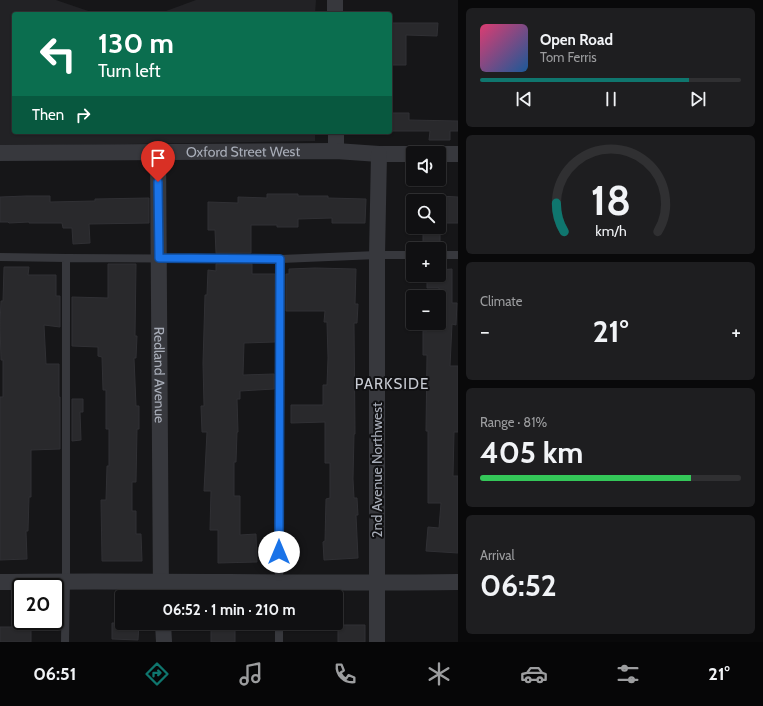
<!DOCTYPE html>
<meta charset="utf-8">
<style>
body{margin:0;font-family:Cabin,sans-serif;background:#1e1e20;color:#f1f3f6;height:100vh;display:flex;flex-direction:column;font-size:15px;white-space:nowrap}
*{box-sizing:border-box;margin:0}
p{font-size:13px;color:#9c9d9f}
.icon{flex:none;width:22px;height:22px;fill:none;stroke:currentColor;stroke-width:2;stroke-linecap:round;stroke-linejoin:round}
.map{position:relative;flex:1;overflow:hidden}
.details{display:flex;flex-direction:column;gap:8px;padding:8px;background:#09090a;width:305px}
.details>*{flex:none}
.banner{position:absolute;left:12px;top:12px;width:380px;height:122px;border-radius:4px;box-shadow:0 1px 3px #0004,0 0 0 1px #303032;background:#0b6e4f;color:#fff;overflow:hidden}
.tools{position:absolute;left:406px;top:146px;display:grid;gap:8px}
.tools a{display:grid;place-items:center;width:40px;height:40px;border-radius:4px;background:#101012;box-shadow:0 1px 3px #0004,0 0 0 1px #303032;font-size:20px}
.speed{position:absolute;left:12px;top:578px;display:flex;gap:8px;font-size:20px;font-weight:700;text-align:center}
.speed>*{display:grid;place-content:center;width:52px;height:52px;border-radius:50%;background:#101012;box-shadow:0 1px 3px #0004,0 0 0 1px #303032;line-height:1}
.speed .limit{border:2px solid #111;border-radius:6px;background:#fff;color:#111}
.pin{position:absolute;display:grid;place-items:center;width:34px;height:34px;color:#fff;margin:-41px -17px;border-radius:50% 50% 50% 0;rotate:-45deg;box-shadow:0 0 4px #0007}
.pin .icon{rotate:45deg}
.me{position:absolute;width:44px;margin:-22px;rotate:0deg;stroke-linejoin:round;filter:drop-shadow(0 0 3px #0008)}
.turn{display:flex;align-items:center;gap:14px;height:84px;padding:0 20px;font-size:18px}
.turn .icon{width:52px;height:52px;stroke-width:2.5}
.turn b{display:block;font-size:28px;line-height:34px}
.then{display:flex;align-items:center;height:38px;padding:0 20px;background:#0003;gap:8px;font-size:15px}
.big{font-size:30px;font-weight:700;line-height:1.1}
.details .tile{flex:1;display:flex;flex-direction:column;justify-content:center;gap:6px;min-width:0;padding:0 14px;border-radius:6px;background:#1e1e20}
.details .dial{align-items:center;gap:0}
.dial svg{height:104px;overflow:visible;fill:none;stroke:#303032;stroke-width:7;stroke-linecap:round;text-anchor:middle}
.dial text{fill:#f1f3f6;stroke:none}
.song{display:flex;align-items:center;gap:12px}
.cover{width:48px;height:48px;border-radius:6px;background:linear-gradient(135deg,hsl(340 70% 55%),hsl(210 70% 35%))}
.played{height:4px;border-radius:2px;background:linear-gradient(90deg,#0f766e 80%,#303032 80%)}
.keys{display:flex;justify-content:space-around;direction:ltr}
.heat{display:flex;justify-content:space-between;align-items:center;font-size:22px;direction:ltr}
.charge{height:6px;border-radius:3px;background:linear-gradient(90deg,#34c759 81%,#303032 0)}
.trip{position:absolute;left:115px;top:590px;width:228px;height:40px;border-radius:4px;background:#101012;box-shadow:0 1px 3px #0004,0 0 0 1px #303032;font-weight:700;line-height:40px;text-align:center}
.tabs{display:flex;height:64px;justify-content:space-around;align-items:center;background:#060607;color:#9c9d9f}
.tabs .icon{width:28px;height:28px}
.tabs .selected{color:#0f766e}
.tabs b{font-size:18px;color:#f1f3f6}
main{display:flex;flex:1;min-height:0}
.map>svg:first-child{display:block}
.built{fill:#222225}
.building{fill:#29292c;stroke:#303034}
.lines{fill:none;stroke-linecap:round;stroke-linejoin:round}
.service{stroke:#37383d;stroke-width:8}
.minor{stroke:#37383d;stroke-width:16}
.route-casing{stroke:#114b97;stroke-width:10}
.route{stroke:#1a73e8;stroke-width:7}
.labels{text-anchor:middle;stroke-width:4;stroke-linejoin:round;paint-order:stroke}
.street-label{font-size:14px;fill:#a8adb8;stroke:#111113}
.neighbourhood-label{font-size:15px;letter-spacing:1px;fill:#c9ccd4;stroke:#111113}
</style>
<main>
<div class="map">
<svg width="458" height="642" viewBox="0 0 458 642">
<rect width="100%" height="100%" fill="#161618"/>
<path class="built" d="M0,0H56L97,14H14V132H315V141L0,146Z
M196,0H316L315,14H158Z"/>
<path class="building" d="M390,23H438L437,36L406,35V65H390Z
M390,113H409V120L458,121V131H450V140H429L430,131H390Z
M267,194H298V196H328V198L366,199L365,223H332V218L298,219V227H277V225H251V253H216L215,230H208V202L238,203V197L267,198Z
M26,196H50V202L95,201V199L149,198V223L89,224L90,243L73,244L72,228H63L62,223H29V222L9,223L8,222H0V197Z
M439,196L458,197V223H439Z
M423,227H440V244H423Z
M108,264H136L135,336H137L136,358H134L136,406H139V429H137L136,482H132V511H136V534H141L142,561H102L101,500H106L107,466H109V429H106V390H103L102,357L98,356V347L72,346V297L108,298Z
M216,264H252V274H275V342L244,343L243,375L274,374V389L240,391V399H237L238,432H237L236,462H234V496H240V535L256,534L257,562L218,563V530H210L211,491H204L207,432H202L201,406H204L203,363L205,295H207L208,270L216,271Z
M4,267H29L28,275H56V296H60V327L44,325L46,364H59V397H60V449L31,450V497H29L28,531H26L27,559L0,560V397H3V360H1L0,324L1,301H3Z
M315,268L356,269L355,304H358L357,323H354L355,434H354L353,479L354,498H357L358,515H356L358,558L324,560L323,542L325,541L326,499L330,498V463H325V422L291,423V405H323V385H327L328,358L327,322H324L325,311H286V274H289V269Z
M452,269V303H457L456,325L452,324L450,366H458V432H454L453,476H458V553L426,551L428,527L439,528L441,503H428V431H426L427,355H423V331H427L428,323H439V288H427V275H439V270Z
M72,399H83V412H80L81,440L72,441Z
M112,623H139L138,640L112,639Z
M338,625H365V642H338Z
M211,626H235V642H211Z
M0,627H31V642H0Z"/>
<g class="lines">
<path class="service" d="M439,255H458
M0,257L66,258L281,259L377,255H413
M279,597L281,259
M279,623V642
M65,642L66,581V258"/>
<g class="minor">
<path d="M335,0V14"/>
<path d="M336,132V151"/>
<path id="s1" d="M158,152L161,597"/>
<path id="s2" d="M0,153L336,151L379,154H413"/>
<path d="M439,154H458"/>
<path d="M0,582C153,580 305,584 458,582"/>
<path d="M163,623L164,642"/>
<path d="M377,642V255L379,154"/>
</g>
</g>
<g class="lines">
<defs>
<path id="route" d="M158,182L159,258L280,259L279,552"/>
</defs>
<use href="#route" class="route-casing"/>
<use href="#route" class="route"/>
</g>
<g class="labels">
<g class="street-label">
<text dy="5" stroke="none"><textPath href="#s2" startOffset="243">Oxford Street West</textPath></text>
<text dy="5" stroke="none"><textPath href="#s1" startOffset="223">Redland Avenue</textPath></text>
<text transform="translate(377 470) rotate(-90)" y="5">2nd Avenue Northwest</text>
</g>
<g class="neighbourhood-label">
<text x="392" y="389">PARKSIDE</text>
</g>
</g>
</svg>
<div class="tools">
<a><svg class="icon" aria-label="sound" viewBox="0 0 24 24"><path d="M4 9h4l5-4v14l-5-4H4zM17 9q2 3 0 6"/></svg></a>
<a><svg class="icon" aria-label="search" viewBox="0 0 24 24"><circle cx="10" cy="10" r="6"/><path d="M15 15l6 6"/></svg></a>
<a>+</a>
<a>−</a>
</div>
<div class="speed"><div class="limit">20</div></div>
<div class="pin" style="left:158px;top:182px;background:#d93025"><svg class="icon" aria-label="arrive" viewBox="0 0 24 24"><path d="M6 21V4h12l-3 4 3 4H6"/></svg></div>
<svg class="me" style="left:279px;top:552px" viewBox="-20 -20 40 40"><circle r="19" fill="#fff"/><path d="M0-13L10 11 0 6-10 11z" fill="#1a73e8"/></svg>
<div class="trip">06:52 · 1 min · 210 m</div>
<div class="banner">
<div class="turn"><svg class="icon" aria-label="left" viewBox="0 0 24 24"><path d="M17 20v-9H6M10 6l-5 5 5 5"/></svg><div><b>130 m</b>Turn left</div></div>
<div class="then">Then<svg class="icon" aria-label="right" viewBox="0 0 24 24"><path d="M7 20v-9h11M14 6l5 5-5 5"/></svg></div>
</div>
</div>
<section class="details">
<div class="tile">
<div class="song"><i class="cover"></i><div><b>Open Road</b><p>Tom Ferris</p></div></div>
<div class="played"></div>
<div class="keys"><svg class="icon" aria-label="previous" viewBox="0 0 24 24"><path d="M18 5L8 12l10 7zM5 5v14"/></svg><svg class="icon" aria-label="pause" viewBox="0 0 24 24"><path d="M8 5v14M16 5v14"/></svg><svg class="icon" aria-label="next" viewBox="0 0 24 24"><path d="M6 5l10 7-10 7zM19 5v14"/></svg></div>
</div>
<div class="tile dial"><svg viewBox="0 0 100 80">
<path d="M14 69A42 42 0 1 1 86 69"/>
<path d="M14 69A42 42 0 0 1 8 47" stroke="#0f766e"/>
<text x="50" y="56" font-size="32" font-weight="700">18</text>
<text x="50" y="72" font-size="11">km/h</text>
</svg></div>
<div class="tile"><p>Climate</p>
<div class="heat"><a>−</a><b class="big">21°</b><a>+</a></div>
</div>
<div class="tile"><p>Range · 81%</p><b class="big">405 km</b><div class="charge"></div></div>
<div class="tile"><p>Arrival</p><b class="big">06:52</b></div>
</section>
</main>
<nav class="tabs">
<b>06:51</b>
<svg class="icon selected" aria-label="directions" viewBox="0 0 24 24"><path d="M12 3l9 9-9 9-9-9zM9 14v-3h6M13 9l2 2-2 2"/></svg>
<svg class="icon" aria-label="music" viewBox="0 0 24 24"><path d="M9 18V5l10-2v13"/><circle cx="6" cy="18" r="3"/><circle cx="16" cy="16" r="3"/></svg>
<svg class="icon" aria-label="phone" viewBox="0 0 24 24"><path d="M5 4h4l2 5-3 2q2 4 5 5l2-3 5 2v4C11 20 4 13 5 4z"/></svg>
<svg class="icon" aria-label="climate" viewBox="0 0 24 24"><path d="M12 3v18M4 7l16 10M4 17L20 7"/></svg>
<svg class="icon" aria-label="car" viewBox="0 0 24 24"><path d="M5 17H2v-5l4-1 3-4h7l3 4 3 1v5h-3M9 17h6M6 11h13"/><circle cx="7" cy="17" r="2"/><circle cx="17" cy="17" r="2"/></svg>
<svg class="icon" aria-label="filters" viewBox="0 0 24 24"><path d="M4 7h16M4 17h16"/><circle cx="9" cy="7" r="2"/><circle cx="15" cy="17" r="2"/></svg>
<b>21°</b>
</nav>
